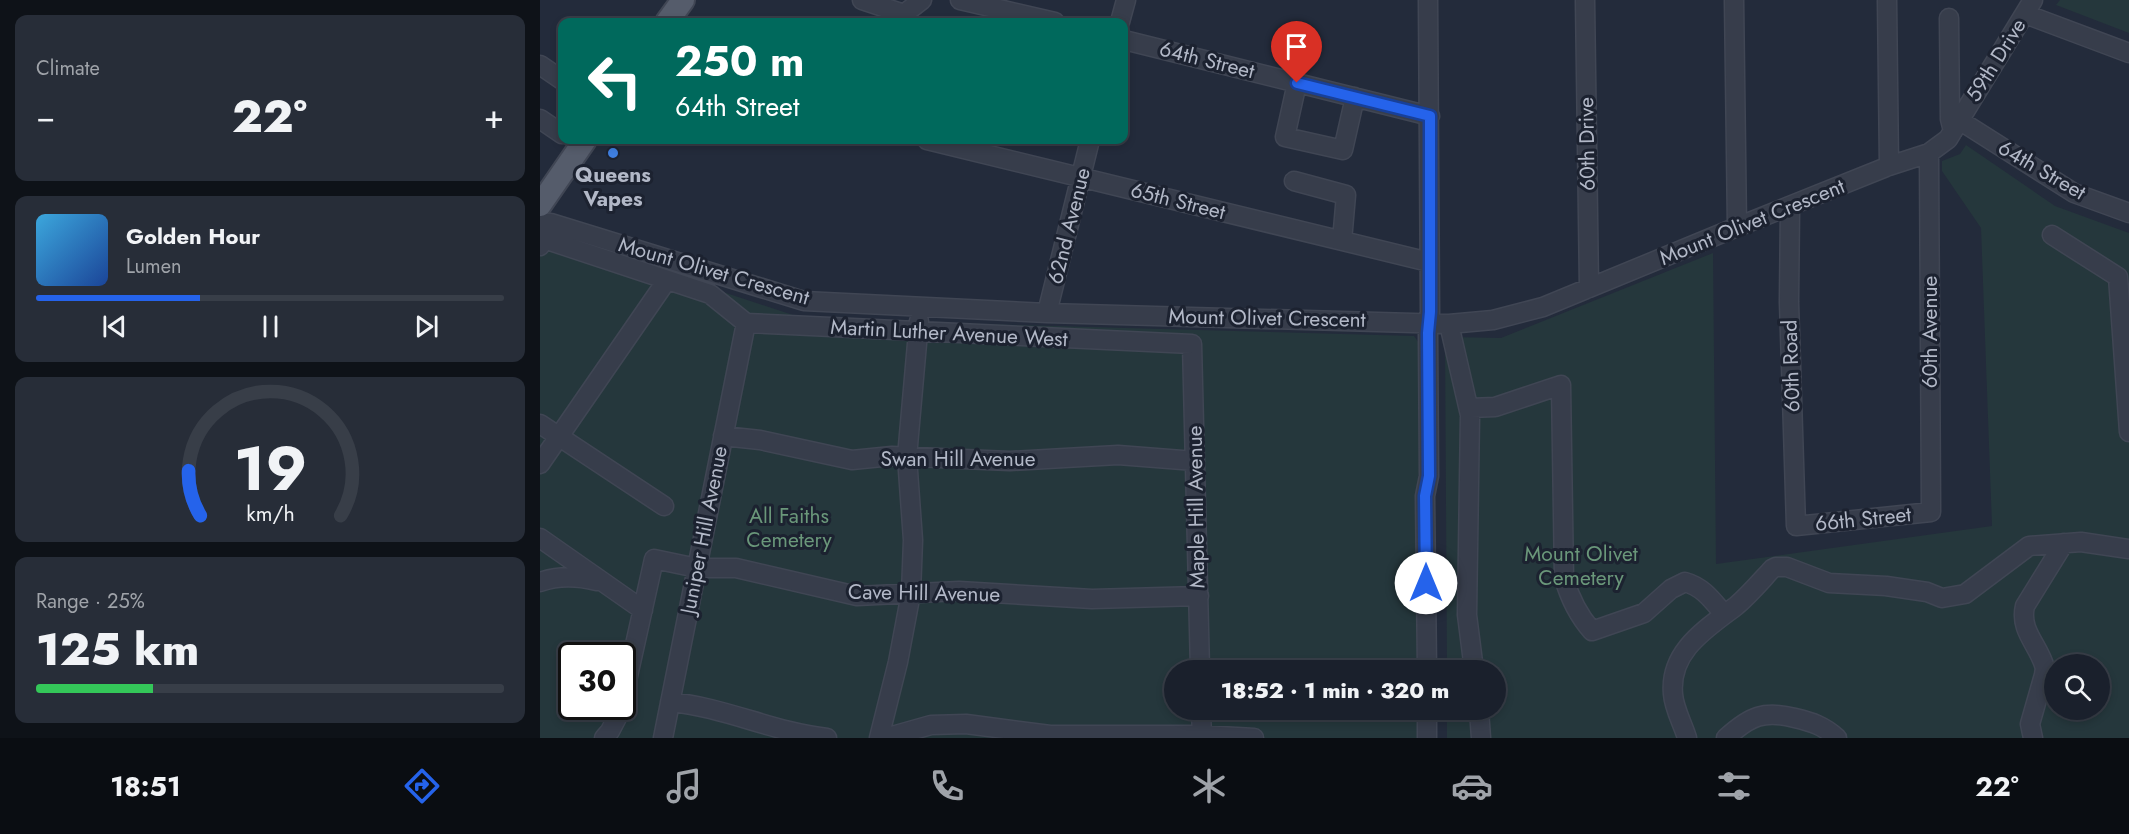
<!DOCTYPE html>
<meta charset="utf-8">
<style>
body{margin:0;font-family:Jost,sans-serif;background:#272d38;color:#f1f3f6;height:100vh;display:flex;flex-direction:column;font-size:22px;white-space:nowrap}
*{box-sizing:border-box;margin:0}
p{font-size:20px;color:#9fa3a9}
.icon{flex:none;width:33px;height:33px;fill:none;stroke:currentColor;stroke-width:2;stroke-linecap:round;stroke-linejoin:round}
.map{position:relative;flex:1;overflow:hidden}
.panel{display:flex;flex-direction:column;gap:15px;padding:15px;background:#0e1218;width:540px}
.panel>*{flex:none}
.banner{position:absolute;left:18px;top:18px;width:570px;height:126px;border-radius:12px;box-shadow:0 3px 9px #0003,0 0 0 2px #383e48;background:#00695c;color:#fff;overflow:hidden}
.fabs{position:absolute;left:1504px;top:654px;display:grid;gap:12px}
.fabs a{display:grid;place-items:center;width:66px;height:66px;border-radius:50%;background:#1a202c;box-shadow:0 3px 9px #0003,0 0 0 2px #383e48;font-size:30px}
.speed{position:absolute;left:18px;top:642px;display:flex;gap:12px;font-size:30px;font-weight:700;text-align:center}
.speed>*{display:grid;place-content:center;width:78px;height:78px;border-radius:50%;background:#1a202c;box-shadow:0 3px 9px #0003,0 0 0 2px #383e48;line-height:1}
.speed .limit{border:3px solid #111;border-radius:9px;background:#fff;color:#111}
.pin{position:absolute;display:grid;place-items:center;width:51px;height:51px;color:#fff;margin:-62px -26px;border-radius:50% 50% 50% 0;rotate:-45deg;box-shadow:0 0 6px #0007}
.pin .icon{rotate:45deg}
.me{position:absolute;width:66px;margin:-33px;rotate:0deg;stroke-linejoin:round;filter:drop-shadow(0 0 4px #0008)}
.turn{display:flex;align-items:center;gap:21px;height:126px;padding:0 18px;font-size:27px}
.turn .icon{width:78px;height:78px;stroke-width:2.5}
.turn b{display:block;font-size:42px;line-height:51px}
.big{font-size:45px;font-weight:800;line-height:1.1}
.panel .card{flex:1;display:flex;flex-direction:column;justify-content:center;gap:9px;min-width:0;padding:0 21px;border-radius:12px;background:#272d38}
.panel .dial{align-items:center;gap:0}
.dial svg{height:156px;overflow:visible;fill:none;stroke:#383e48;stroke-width:7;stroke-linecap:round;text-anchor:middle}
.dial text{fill:#f1f3f6;stroke:none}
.song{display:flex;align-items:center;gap:18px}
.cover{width:72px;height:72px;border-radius:9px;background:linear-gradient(135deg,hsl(200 70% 55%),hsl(220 70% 35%))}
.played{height:6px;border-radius:3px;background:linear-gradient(90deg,#2563eb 35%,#383e48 35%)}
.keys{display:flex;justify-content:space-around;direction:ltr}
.heat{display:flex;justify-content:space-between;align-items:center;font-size:33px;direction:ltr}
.charge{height:9px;border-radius:4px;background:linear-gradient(90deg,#34c759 25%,#383e48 0)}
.trip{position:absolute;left:624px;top:660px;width:342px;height:60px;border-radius:30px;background:#1a202c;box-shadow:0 3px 9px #0003,0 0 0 2px #383e48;font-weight:800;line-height:60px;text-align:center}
.tabs{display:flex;height:96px;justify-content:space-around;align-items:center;background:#0a0d12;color:#9fa3a9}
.tabs .icon{width:42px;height:42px}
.tabs .active{color:#2563eb}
.tabs b{font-size:27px;color:#f1f3f6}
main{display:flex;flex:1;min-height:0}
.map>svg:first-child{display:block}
.green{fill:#25373c;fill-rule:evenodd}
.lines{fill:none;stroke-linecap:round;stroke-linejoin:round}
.minor-casing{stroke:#404654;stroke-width:21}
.major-casing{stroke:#404654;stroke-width:26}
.minor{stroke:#373d4b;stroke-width:18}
.major{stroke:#555c6b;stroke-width:22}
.route-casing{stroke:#184099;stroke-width:15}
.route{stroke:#2563eb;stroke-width:10}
.shop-dot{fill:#3f7fe0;stroke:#1c2230;stroke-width:2}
.labels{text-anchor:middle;stroke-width:6;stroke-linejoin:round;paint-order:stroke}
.street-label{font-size:21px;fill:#b2b8c7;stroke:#1c2230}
.poi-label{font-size:21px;font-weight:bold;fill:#b2b8c7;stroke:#1c2230}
.park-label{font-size:21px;fill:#6a977a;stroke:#1c2230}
</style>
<main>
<section class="panel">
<div class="card"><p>Climate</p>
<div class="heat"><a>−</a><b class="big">22°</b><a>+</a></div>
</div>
<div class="card">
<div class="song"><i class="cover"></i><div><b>Golden Hour</b><p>Lumen</p></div></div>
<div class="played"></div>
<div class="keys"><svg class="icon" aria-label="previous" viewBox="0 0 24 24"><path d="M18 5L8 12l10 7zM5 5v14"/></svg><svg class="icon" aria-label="pause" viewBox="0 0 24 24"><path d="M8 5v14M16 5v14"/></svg><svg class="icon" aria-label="next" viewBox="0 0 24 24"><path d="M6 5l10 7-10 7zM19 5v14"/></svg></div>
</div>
<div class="card dial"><svg viewBox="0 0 100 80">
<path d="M14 69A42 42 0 1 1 86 69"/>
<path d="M14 69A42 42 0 0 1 8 46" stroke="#2563eb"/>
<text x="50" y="56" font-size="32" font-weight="700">19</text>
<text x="50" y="72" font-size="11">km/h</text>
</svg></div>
<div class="card"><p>Range · 25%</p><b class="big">125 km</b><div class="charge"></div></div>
</section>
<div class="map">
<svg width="1589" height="738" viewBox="0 0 1589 738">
<rect width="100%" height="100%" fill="#232b3b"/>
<path class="green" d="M1520,0H1589V33L1516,5Z
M1426,145L1515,206L1589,233V738H907V710H956V670H907L905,337L961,338L1173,253L1176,564L1452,526L1441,228L1402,171V161L1420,154ZM1515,664H1560V710H1515Z
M4,233L265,319L874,336L879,343L880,466L876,493L878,670H634V710H878V738H0V239ZM32,656H82V706H32Z"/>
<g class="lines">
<defs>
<path id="minor" d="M322,0L364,14L382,0
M420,0L515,22
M1045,0L1049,288
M1194,0L1197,227
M1347,0L1349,166
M1485,14L1589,53
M1409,18L1410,119L1413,131
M580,22L586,0
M584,40L890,116
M0,65L22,80
M757,83L745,137L803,150L815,97
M0,119L22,134
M1419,120L1534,193L1589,213
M387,140L889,262
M754,181L806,195L802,241
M1250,207L1249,302L1256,526L1391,512L1389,153
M0,223H11L264,301L507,313L909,324L953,320L1003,307L1197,227L1349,166L1389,153L1408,139L1493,0
M1512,235L1578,277L1589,432
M0,246L4,239L170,294L206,323L652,344L660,670
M507,313L550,140
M909,324L930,415L927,615L934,670
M929,408L955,407L1021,385L1024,578C1030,599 1038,615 1052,631L1104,613L1131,589L1145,582C1163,587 1172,600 1184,614
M0,424L124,506
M183,436L220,440L312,460L352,456L470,461L578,455L655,461
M0,464L127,280
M0,538L103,610
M0,582C19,575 37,576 57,581
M887,670L885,496L889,476L888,333L890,312L888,0
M130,702C184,707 233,732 287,738
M82,703L114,559L157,568H196L317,596L419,591L552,599L659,596
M661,710L662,738
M887,710V738
M939,710L941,738
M64,738L70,731L81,710
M123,738L206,323
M339,738L358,662L371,593L373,540L367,457L379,321
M345,738L391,725L426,724L510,735H662L714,738
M1147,738C1143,724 1134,709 1133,694C1129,651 1166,629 1196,606C1209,595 1220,582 1232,569L1236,567H1247L1289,583L1346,586L1387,592L1402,598L1425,594L1489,546L1541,542L1589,549
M1186,738C1210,716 1224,710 1255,718C1272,722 1284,726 1297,738
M1493,738L1490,724L1504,675L1505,668C1499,645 1479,631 1485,606L1524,543"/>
<path id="major" d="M127,22L143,0
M0,205L45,140"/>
</defs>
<use href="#minor" class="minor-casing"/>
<use href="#major" class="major-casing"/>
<use href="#minor" class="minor"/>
<use href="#major" class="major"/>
</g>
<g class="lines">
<defs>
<path id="route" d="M757,83L890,116V312L888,333L889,476L885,496L886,583"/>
</defs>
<use href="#route" class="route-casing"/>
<use href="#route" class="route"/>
</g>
<circle class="shop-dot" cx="73" cy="153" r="6"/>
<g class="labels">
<g class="street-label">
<text transform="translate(667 60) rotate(14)" y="7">64th Street</text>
<text transform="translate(1456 60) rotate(-58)" y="7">59th Drive</text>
<text transform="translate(1047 144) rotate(-91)" y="7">60th Drive</text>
<text transform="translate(1502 170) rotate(30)" y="7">64th Street</text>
<text transform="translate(638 201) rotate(14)" y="7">65th Street</text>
<text transform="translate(1212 222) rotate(-22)" y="7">Mount Olivet Crescent</text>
<text transform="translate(529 226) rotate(-76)" y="7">62nd Avenue</text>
<text transform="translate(174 271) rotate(16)" y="7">Mount Olivet Crescent</text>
<text transform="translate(727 318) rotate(1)" y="7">Mount Olivet Crescent</text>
<text transform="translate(1390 332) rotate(-90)" y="7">60th Avenue</text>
<text transform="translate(409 333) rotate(3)" y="7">Martin Luther Avenue West</text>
<text transform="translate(1251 366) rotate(-92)" y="7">60th Road</text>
<text x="418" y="466">Swan Hill Avenue</text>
<text transform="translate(656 507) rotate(-91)" y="7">Maple Hill Avenue</text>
<text transform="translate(1323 519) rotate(-6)" y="7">66th Street</text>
<text transform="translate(164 530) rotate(-79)" y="7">Juniper Hill Avenue</text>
<text transform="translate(384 593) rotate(1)" y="7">Cave Hill Avenue</text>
</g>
<g class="poi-label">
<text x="73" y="182">Queens<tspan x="73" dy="24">Vapes</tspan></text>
</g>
<g class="park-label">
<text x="249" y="523">All Faiths<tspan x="249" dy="24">Cemetery</tspan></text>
<text x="1041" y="561">Mount Olivet<tspan x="1041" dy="24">Cemetery</tspan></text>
</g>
</g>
</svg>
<div class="fabs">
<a><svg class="icon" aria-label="search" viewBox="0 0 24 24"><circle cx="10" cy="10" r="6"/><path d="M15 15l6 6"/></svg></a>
</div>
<div class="speed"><div class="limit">30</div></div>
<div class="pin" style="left:757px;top:83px;background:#d93025"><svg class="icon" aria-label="arrive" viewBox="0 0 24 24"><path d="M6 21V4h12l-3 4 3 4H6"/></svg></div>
<svg class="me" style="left:886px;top:583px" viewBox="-20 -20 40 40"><circle r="19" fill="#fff"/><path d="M0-13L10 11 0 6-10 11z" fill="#2563eb"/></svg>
<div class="trip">18:52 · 1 min · 320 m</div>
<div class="banner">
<div class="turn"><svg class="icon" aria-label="left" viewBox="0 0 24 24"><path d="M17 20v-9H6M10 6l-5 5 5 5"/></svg><div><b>250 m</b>64th Street</div></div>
</div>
</div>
</main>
<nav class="tabs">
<b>18:51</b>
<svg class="icon active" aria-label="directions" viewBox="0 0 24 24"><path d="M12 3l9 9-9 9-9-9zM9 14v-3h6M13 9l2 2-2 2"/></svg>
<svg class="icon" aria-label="music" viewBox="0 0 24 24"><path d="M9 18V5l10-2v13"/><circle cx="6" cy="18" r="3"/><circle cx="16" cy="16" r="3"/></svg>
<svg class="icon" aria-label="phone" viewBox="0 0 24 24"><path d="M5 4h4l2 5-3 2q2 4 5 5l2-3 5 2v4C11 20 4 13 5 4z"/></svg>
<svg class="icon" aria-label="climate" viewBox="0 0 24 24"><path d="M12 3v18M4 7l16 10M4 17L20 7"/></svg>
<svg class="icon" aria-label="car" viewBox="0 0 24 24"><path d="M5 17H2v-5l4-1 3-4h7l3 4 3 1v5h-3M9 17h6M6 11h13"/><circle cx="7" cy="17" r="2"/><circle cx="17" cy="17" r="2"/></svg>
<svg class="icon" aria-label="filters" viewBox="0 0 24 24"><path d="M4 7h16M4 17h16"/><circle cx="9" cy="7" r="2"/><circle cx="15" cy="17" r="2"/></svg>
<b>22°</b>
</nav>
